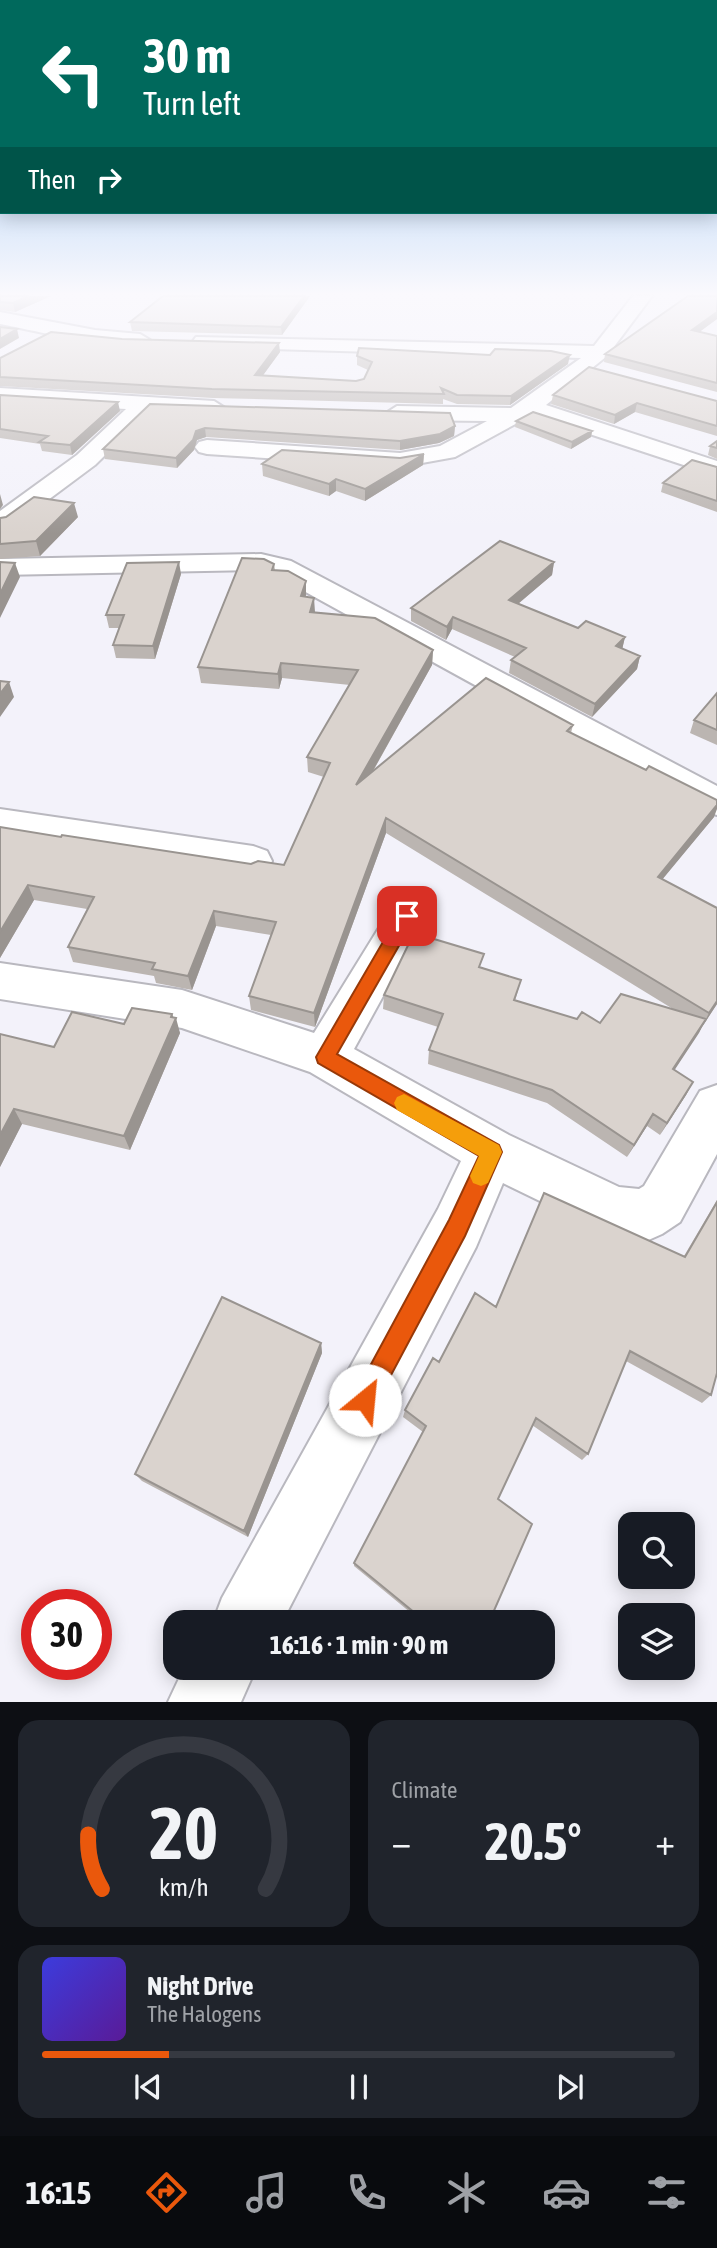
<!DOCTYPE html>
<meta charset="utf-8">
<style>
body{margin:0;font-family:"Asap Condensed",sans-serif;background:#20242c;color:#f1f3f6;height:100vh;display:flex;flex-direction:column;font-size:26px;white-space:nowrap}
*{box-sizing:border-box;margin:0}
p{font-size:23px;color:#9ea1a6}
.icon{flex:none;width:38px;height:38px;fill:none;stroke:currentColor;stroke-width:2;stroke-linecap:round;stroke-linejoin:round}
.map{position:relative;height:1702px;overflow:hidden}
.side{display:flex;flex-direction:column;gap:18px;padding:18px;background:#0d0f14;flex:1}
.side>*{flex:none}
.hud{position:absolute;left:0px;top:0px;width:718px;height:214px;box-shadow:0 4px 18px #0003;background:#00695c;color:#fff;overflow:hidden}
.buttons{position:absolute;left:618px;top:1512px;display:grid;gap:14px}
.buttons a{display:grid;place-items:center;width:77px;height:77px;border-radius:14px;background:#171b24;box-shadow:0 4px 18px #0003;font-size:35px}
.speed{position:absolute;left:21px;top:1589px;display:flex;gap:14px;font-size:35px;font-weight:700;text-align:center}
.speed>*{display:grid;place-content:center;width:91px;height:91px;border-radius:50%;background:#171b24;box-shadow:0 4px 18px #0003;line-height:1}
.speed .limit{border:10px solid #d22;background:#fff;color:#111}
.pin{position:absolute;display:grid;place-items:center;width:60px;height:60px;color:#fff;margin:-30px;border-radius:14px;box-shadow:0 4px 10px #0006}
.me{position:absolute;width:77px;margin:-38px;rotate:28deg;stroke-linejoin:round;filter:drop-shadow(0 0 5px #0008)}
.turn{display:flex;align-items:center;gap:24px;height:147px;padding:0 28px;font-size:32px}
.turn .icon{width:91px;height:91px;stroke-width:2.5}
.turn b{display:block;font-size:49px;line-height:60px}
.then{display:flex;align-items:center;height:66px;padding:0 28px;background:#0003;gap:14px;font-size:26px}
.big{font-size:52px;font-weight:700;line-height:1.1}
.side .tile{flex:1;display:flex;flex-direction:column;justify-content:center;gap:10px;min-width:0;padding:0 24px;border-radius:21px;background:#20242c}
.side .dial{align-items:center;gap:0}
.dial svg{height:182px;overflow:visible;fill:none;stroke:#363941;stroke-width:7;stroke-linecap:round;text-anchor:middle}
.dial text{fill:#f1f3f6;stroke:none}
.song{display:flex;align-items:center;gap:21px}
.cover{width:84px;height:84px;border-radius:10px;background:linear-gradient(135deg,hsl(240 70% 55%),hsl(270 70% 35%))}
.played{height:7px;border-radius:4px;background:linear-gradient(90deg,#ea580c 20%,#363941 20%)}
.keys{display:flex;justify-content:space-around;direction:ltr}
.heat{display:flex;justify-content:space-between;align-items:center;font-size:38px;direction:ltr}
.side .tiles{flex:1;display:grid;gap:18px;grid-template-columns:1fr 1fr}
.tile:last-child{grid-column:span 2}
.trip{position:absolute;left:163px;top:1610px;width:392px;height:70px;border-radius:21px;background:#171b24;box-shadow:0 4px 18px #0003;font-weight:700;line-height:70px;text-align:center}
.dock{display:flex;height:112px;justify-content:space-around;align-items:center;background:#090b0e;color:#9ea1a6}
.dock .icon{width:49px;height:49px}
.dock .on{color:#ea580c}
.dock b{font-size:32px;color:#f1f3f6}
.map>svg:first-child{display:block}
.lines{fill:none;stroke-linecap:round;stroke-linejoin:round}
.street-casing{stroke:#b9b8bf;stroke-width:4}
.street{fill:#fff;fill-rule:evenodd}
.wall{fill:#bbb5b1}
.shaded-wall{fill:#999490}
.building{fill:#dad3ce;stroke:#999490;stroke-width:2}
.route{fill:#ea580c;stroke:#983908;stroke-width:2}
.slow{fill:#f59e0b}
</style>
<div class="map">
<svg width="717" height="1702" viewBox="0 0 717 1702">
<rect width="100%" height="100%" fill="#f3f2fa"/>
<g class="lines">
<defs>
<path id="street" d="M633,296H652L607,356L546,405L717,461V476L532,415L455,457L400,467L207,454L199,452L195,447L199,442L207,440L400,453L440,446L487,421L397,420L386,413L397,406L511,408L581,358L203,347L193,341L196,337L594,346Z
M0,312L95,330L140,334L150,340C137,356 23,328 0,324Z
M0,388L214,401L225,408L214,415L150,411L95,465L9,529L0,531V511L77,455L126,409L0,402Z
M261,554L291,561L717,786V815L704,811L271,573L261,570L0,575V559Z
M0,809L253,846L267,851L272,861L267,871L253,876L0,837Z
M407,900L421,905L427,916L354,1049L509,1135L619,1187L639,1189L644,1186L700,1091L717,1085V1154L680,1222L662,1234L644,1242L616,1238L503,1183L476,1247L282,1622H213L222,1598L438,1209L461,1161L310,1072L182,1028L0,999V963L182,990L314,1033L393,905Z
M184,1668H256L241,1702H168Z"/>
</defs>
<use href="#street" class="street-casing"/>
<use href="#street" class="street"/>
</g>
<path class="wall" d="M0,296H51L15,312L0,310Z
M310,296L282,335L132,331L130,322Z
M717,296V319L699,332L717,336V392L604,362L605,354Z
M122,339L280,352L262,376L356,381L364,379L368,370L357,365V356L568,364L510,405L457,404L443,399V404L213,398L0,386V358Z
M0,395L120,411L72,455L42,451L40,444L0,438Z
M553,395L717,401V436L635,412L614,424L551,404Z
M150,404L455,426L454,436L439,443L400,450L206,437L197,440L194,450L177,468L105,459L103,449Z
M516,421L592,431L591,437L571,449L515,427Z
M717,441V459L708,455L710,446Z
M424,454L423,465L365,501L336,491L329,496L263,476L262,464L400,458Z
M717,467V512L661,492L663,483Z
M78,517L40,556L0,559V518Z
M554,562L552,575L518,604L578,628L625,637L622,649L640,656L637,669L592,717L509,673L511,660L515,657L452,629L446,640L411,621V608Z
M274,564L275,570L306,581V597L315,613L433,650L432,665L372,773L573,725L571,733L714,817L662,879L717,1004L674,1070L693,1082L686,1095L660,1135L647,1126L627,1157L547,1103L428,1064L429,1050L438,1027L383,1009L384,995L481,968L521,980L515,1001L577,1019L600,1023L673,1009L386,833L315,1027L251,1010L249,996L271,935L216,926L192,990L156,983L154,976L73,962L68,947L87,909L34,900L0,958V827L61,837L251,864L284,865L324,777L308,772L307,757L350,685L282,678L279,689L201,683L198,667Z
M181,574L155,659L116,658L113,645L119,628H109L106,615Z
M717,693V745L690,733L694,720Z
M172,1014L180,1033L130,1150L22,1124L0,1167V1034L54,1047L124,1024Z
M717,1200V1373L711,1395L702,1403L626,1361L588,1454L582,1460L532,1425L498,1499L489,1622H422L354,1566V1563L423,1432L403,1417L405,1410L439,1362L496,1307L684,1256Z
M321,1343L322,1353L248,1537L142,1481L135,1474Z"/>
<path class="shaded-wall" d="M29,296H51L15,312L13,303Z
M304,296H310L282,335L281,327Z
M717,312V319L690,339L692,330Z
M17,329L19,338L0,349V339Z
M279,343L280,352L256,385L255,375Z
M570,355L568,364L510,405L511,396Z
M118,402L120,411L72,455L70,445Z
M637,403L635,412L614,424L615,415Z
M455,426L454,436L439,443L400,450V441Z
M205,428L206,437L197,440L194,450L177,468L176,458L196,431Z
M592,431L591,437L571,449L572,442Z
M424,454L423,465L365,501V489Z
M336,479V491L329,496V484Z
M0,494L3,505L0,509Z
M74,503L78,517L40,556L36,541Z
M179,562L181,574L155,659L153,646Z
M554,562L552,575L507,613L509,600Z
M15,563L20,577L0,618V594Z
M306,581V595L301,611V596Z
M314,598L315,612H310Z
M453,617L452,629L446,640L447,627Z
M625,637L622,650L616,646Z
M433,650L432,665L356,801V785Z
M640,656L637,669L592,717L595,704Z
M281,663L282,678L279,689L278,674Z
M9,682L14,697L0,717V694Z
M717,805V809L714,817L652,892L658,877Z
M386,818V833L315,1027L314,1013Z
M28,885L34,900L0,958V932Z
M214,911L216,926L192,990L188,976Z
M717,1001V1004L702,1027L709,1013Z
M172,1014L174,1021L176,1018L180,1033L130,1150L124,1136Z
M706,1019L699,1033L666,1083L673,1069Z
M693,1082L686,1095L660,1135L667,1123Z
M14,1109L22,1124L0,1167V1135Z
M653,1114L647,1126L627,1157L634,1145Z
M321,1343L322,1353L248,1537L244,1531Z"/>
<path class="building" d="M0,296H29L13,303L0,302Z
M163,296H304L281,327L130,322Z
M688,296H717V312L692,330L717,336V383L605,354Z
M0,327L17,329L0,339Z
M51,332L122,339L279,343L255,375L356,381L364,379L372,362L357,356L359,348L490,355L495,349L551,351L570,355L511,396L457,395L441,388L444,394L212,389L0,377V358Z
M589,367L717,401V426L637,403L615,415L553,395Z
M0,395L118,402L70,445L39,442L48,436L0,429Z
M150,404L450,413L455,426L440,434L400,441L205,428L196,431L193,440L176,458L103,449Z
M533,412L592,431L572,442L516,421Z
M717,441V448L710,446Z
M282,450L400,458L424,454L365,489L336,479L329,484L262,464Z
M692,460L717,467V501L663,483Z
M34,497L74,503L36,541L0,544V518L6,517Z
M500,541L554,562L509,600L578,628L586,621L625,637L616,646L640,656L595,704L511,660L526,648L453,617L447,627L411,608Z
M242,558L264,559L274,564L272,570L288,571L306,581L301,596L314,598L310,612L375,618L433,650L356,785L486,678L573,725L567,731L646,770L649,766L717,800V805L658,877L717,908V1001L709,1013L386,818L314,1013L249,996L276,922L214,911L188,976L152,969L155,963L68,947L94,897L28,885L0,932V827L61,837L62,835L251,864L258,861L284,865L330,763L307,757L358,670L281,663L278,674L198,667Z
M0,562L15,563L0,594Z
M179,562L153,646L113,645L124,615H106L127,563Z
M0,681L9,682L0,694Z
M717,693V730L694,720Z
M414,933L484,954L479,967L521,980L514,1000L577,1019L582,1012L600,1023L621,994L706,1019L673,1069L693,1082L667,1123L653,1114L634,1145L552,1090L429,1050L443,1014L384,995Z
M132,1008L172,1014L171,1017L176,1018L124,1136L14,1109L0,1135V1034L54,1047L72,1012L124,1024Z
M544,1193L685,1257L717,1202V1373L711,1395L630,1351L588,1454L536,1418L498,1499L532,1524L489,1622H426L354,1563L426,1426L405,1410L433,1358L439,1362L475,1293L496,1307Z
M222,1297L321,1343L244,1531L135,1474Z"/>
<linearGradient id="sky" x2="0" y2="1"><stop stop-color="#83b8f1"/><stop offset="0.55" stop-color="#faf9fd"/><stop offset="1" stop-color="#faf9fd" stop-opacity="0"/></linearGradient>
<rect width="717" height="534" fill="url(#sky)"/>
<path class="route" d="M407,909L416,916L337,1054L499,1145L502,1152L465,1236L373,1409L365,1412L356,1409L353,1400L356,1392L449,1220L479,1156L318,1063L316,1057L401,911Z"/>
<path class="slow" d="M404,1094L499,1145L502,1152L488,1183L481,1186L473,1183L470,1176L479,1156L397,1110L394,1103L397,1097Z"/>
</svg>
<div class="buttons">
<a><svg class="icon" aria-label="search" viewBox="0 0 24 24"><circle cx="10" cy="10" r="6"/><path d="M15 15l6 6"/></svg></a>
<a><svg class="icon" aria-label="layers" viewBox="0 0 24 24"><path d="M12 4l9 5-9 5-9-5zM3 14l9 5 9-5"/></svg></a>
</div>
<div class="speed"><div class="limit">30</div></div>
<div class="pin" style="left:407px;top:916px;background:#d93025"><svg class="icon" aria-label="arrive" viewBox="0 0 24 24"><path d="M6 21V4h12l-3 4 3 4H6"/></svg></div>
<svg class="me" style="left:365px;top:1400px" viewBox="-20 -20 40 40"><circle r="19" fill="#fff"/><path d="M0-13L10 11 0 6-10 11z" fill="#ea580c"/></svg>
<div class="trip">16:16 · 1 min · 90 m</div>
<div class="hud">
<div class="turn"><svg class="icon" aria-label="left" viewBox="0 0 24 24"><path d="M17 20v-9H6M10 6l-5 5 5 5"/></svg><div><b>30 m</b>Turn left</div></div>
<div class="then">Then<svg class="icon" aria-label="right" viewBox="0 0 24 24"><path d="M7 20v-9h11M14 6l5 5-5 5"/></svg></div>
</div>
</div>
<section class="side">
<div class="tiles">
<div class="tile dial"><svg viewBox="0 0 100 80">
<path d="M14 69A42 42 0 1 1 86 69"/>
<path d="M14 69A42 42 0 0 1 8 45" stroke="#ea580c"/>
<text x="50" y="56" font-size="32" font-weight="700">20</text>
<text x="50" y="72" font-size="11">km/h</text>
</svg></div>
<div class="tile"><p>Climate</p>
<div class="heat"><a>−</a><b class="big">20.5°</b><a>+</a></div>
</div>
<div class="tile">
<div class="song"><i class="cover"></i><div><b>Night Drive</b><p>The Halogens</p></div></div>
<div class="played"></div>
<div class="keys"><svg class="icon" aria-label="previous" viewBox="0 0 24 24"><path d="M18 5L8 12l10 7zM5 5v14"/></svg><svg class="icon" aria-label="pause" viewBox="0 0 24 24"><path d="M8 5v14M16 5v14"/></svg><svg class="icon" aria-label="next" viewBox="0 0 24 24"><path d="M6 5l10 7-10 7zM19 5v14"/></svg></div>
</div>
</div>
</section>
<nav class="dock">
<b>16:15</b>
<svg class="icon on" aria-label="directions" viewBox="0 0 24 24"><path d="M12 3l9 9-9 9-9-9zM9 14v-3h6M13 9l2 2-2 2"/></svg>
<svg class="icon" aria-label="music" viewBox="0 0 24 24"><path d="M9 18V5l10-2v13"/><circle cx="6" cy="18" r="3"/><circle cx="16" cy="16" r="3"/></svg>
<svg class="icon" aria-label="phone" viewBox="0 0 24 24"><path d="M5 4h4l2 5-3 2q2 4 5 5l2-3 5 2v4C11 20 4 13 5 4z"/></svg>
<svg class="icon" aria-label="climate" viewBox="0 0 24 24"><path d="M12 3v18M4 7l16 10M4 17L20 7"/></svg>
<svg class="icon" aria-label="car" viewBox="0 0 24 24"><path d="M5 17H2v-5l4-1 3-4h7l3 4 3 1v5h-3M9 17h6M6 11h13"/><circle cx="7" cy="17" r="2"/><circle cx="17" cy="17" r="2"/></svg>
<svg class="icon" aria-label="filters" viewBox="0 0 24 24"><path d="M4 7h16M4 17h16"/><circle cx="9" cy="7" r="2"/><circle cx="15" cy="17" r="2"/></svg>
</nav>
